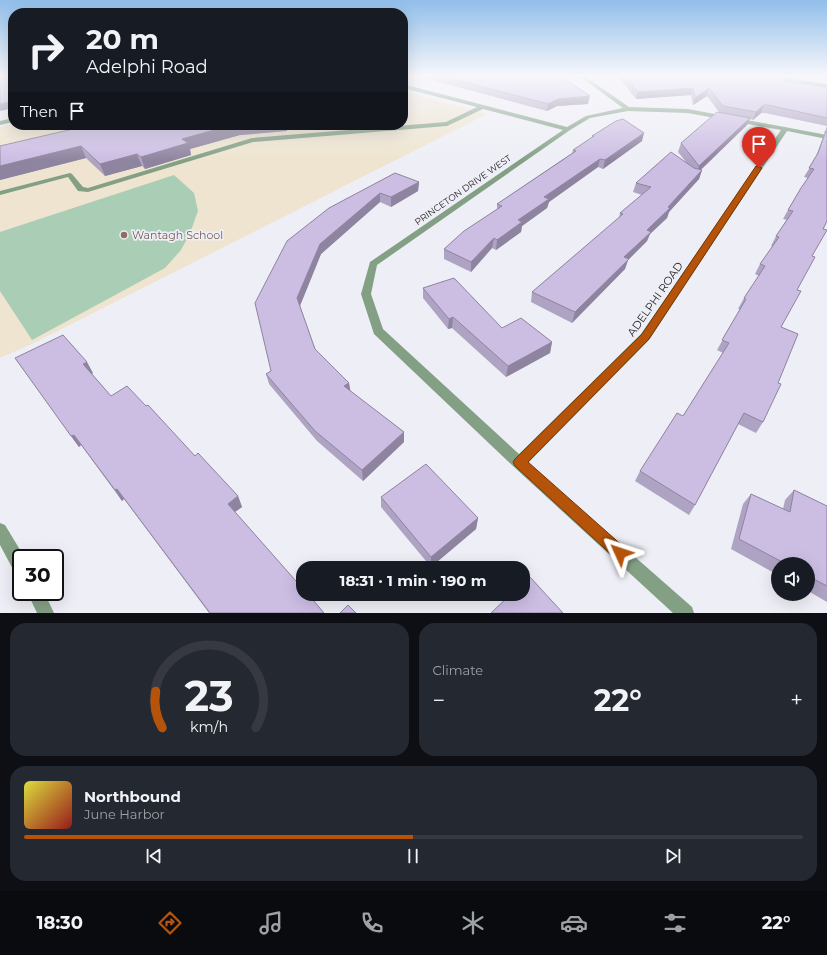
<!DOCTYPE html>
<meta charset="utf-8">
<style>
body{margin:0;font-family:Montserrat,sans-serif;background:#242831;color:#f1f3f6;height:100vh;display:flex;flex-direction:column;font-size:15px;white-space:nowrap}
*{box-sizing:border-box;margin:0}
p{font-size:13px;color:#9ea1a6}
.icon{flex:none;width:22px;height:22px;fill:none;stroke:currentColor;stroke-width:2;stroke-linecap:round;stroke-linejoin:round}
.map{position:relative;height:613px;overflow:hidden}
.drawer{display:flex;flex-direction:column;gap:10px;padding:10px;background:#0d0f14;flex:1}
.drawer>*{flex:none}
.banner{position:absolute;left:8px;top:8px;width:400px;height:122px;border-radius:16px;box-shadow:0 4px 16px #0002;background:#171b24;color:#f1f3f6;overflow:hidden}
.tools{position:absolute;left:771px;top:557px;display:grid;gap:8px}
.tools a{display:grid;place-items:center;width:44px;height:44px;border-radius:50%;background:#171b24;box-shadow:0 4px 16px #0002;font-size:20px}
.speed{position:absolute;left:12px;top:549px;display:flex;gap:8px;font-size:20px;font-weight:700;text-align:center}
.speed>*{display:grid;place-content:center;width:52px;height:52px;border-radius:50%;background:#171b24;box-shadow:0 4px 16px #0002;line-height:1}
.speed .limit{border:2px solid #111;border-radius:6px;background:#fff;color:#111}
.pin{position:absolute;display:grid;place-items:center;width:34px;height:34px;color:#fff;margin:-41px -17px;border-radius:50% 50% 50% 0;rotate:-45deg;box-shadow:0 0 4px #0007}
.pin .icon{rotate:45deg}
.me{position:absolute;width:44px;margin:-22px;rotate:312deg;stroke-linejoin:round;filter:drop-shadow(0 0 3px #0008)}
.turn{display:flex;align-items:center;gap:14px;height:84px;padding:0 12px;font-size:18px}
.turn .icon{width:52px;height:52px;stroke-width:2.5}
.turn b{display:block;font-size:28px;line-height:34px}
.then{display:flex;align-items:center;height:38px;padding:0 12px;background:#0003;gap:8px;font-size:15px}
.big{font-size:30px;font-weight:700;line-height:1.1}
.drawer .widget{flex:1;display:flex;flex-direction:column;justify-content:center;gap:6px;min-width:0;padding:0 14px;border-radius:16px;background:#242831}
.drawer .dial{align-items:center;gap:0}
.dial svg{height:104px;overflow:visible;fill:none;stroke:#363941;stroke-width:7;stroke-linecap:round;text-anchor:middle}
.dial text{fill:#f1f3f6;stroke:none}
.song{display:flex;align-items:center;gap:12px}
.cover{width:48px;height:48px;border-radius:6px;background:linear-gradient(135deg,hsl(60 70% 55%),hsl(0 70% 35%))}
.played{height:4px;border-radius:2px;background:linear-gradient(90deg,#b45309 50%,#363941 50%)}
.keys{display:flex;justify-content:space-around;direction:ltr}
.heat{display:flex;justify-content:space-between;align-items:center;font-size:22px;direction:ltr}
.drawer .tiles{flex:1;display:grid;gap:10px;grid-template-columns:1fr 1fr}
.widget:last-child{grid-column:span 2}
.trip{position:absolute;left:296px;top:561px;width:234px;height:40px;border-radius:16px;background:#171b24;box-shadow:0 4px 16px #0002;font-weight:700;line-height:40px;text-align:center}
.tab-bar{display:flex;height:64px;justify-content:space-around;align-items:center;background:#090b0e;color:#9ea1a6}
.tab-bar .icon{width:28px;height:28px}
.tab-bar .on{color:#b45309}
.tab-bar b{font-size:18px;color:#f1f3f6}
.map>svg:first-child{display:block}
.education{fill:#eee4cf}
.green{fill:#aacdb5}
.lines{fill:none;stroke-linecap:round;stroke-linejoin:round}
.minor{fill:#83a085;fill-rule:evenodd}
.wall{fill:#afa3c3}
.shaded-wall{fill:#8f849f}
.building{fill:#ccbde3;stroke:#8f849f}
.route{fill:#b45309;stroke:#753606}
.education-dot{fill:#8d6e63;stroke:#eeeef6;stroke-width:1.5}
.labels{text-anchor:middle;stroke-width:3.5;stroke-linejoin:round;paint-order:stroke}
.far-street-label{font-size:9px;fill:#262629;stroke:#eeeef6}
.education-label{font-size:11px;fill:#785e54;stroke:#eeeef6;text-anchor:start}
.street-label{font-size:11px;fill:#262629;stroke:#eeeef6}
</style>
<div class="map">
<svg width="827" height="613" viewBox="0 0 827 613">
<rect width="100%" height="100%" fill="#eeeef6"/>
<path class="education" d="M403,91L487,114L34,343L0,358V127L13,124L403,125Z"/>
<path class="green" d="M174,175L194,193L198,211L190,233L181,250L165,268L32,340L0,291V232Z"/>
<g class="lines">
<path class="minor" d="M578,75H583L629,107L688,109L827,135V139L787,131L649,340L528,463L692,607L694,613H673L514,467L374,334L361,294L370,262L563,130L483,109L447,126L253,142L88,192L78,191L68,177L0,195V191L70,173L72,174L83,187L88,188L252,138L446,122L477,107L403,88V84L567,127L586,116L623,108ZM628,111L688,113L781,130L641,334L519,454L383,329L371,294L377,265L570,130L590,118Z
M757,75H767L827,84V88L759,76Z
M13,118V122L0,125V121Z
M0,523L5,525L25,558H21V575L15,573L0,545Z
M27,592H44L54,613H37Z"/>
</g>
<path class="wall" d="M413,75H559L588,104L557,106L547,111Z
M617,75H786L784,81L827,87V221L781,327L778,383L763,422L756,433L738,424L695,505L689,515L635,481L640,471L683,416L723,353L717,350L740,309H738L744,298L759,276L755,274L760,264L773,246H771L776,236L787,220L783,219L788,210L808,178L804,177L815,159L822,140L825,133H824L827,126L765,113H761L753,120L750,119L747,125L701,170H702L699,179L669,212L667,218L650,234L647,241L628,260L625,269L572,323L531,302L532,292L619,218L620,213L642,195L633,192L636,183L686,162L678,152L681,143L719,112L707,96L693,105L691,95L636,99Z
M287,131L240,135L190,149L191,155L145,169L142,166L105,176L86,158L0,180V146Z
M592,136L642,141L603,169L598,167L549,202L547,208L522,226L521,232L496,250L492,248L471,272L444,259V249L497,209V204L572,153L573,150L592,138Z
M419,182L418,191L391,207L380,202L321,254L300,306L315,349L349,383L350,391L404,432V442L363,481L317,441L269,384L266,374L271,371L329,208Z
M423,288L502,328L552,342L550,353L506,377L452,328L448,329L423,298Z
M15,358L93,373L92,374L111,396L146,406L195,456L238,496L242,507L235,512L324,613H209L124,499L122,501L81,445L79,447Z
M794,490L827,506V602L808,591V564H778V575L731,549L743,504L751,494L783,509L785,500Z
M381,497L478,518L476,529L431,567L381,507Z"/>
<path class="shaded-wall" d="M693,88L691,95L636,99L638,92Z
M709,88L707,96L693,105L695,98Z
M590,96L588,104L557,106L547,111L548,104L558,99Z
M13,101V108L0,111V104Z
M764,105L761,113L753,120L756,112Z
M750,118L747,125L696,174L699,166Z
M232,125H286L287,131L240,135L190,149L191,155L145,169L141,157L182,139Z
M644,133L642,141L603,169L605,160Z
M81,146L86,158L0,180V166Z
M137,154L142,166L105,176L100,164Z
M600,159L598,167L549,202L547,208L522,226L521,232L496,250L497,240L544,197Z
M702,170L699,179L669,212L667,218L650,234L647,241L628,260L625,269L572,323L575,312L647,230Z
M419,182L418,191L391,207V197Z
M380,193V202L321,254L299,308L297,298L320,244Z
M494,238L492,248L471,272V262Z
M453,317L452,328L448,329L449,319Z
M552,342L550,353L506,377L508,366Z
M87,362L93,373L90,375L83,364Z
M349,383L351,394L344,386Z
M404,432V442L363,481L362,470Z
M74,435L81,445L79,447L71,436Z
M117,489L124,499L122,501L115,490Z
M238,496L242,507L232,514L228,504Z
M478,518L476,529L431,567V557Z"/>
<path class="building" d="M0,75H13V101L0,104Z
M438,75H559L590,96L558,99L548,104Z
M624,75H786L784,81L827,87V118L768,105H764L756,112L723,106L709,88L695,98L693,88L638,92Z
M717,112L750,118L699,166L681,143Z
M623,119L644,133L605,160L600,159L544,197L549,199L518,220L522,222L497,240L494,238L471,262L444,249L464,231L502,206L497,204L576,151L573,150L594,136H592L616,121Z
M90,125H232L182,139L188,143L141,157L137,154L100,164L81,146L0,166V146Z
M826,131L827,132V221L823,229L827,230L812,256L815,257L797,290L801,291L781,327L798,334L778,383L781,384L763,422L744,413L695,505L640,471L677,413L683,416L729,343L722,340L746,299L744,298L765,266L760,264L779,237L776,236L793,211L788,210L801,188L814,169L809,168L818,153Z
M671,152L694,168L702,170L668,207L670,208L647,230L651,232L624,257L629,259L575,312L532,292L623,214L620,213L651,187L636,183Z
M395,173L419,182L391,197L380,193L320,244L297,298L315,349L349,383L344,386L404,432L362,470L315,431L266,374L271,371L255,303L287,241L329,208Z
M454,278L502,328L521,318L552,342L508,366L453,317L449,319L423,288Z
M63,335L87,362L83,364L111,396L127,386L146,406L148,405L195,456L198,453L238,496L228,504L303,589V594H308L324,613H210L117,489L115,490L74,435L71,436L15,358Z
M426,464L478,518L431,557L381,497Z
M794,490L827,506V586L808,576V564H786L739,539L751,494L790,512Z
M529,576L563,613H491L511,594H523V582Z
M348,605L356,613H340Z"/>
<linearGradient id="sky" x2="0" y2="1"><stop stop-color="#91beea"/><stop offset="0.47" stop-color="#f7f7fb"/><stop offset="1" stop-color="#f7f7fb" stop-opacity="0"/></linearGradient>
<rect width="827" height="161" fill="url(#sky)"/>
<path class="route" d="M756,166L762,168L649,339L528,462L625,548L627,553L625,558L620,560L615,558L515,466L513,462L515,459L642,334Z"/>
<circle class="education-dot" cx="124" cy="235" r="4"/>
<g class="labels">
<g class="far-street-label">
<text transform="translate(463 190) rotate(-35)" y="3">PRINCETON DRIVE WEST</text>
</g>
<g class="education-label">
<text x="132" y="239">Wantagh School</text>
</g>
<g class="street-label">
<text transform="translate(655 299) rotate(-55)" y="4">ADELPHI ROAD</text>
</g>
</g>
</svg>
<div class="tools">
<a><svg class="icon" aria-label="sound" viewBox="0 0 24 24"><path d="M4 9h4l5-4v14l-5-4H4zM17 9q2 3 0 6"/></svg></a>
</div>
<div class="speed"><div class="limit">30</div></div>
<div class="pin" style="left:759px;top:168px;background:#d93025"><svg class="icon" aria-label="arrive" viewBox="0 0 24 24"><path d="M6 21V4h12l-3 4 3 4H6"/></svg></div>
<svg class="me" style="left:620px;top:553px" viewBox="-20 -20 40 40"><path d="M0-17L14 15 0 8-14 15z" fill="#b45309" stroke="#fff" stroke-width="4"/></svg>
<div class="trip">18:31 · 1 min · 190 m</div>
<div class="banner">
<div class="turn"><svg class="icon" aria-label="right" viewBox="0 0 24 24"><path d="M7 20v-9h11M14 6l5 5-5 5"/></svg><div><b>20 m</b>Adelphi Road</div></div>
<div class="then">Then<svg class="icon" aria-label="arrive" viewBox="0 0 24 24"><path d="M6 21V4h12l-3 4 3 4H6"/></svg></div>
</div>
</div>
<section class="drawer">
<div class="tiles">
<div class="widget dial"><svg viewBox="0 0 100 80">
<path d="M14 69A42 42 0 1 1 86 69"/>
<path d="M14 69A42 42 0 0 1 9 41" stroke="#b45309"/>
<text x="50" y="56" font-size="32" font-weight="700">23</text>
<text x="50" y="72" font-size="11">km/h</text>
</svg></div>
<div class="widget"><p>Climate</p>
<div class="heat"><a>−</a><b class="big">22°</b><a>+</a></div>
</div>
<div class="widget">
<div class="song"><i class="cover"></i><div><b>Northbound</b><p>June Harbor</p></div></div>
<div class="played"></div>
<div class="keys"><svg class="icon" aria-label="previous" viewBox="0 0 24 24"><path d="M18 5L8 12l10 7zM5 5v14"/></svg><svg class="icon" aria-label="pause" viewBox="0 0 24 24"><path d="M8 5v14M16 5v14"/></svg><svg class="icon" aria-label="next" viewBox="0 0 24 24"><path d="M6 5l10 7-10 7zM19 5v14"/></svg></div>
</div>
</div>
</section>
<nav class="tab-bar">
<b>18:30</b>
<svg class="icon on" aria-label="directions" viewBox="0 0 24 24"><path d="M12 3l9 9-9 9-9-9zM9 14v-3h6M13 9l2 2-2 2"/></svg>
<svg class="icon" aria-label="music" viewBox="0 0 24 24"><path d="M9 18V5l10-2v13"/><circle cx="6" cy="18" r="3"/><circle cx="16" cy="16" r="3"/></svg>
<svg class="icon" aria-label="phone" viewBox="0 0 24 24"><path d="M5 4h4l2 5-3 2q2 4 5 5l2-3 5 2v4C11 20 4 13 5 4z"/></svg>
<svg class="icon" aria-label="climate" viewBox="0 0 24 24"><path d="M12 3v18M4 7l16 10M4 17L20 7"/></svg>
<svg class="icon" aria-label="car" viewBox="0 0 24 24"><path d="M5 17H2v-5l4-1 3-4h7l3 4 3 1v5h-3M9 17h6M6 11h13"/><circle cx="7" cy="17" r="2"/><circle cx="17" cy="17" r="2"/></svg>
<svg class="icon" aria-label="filters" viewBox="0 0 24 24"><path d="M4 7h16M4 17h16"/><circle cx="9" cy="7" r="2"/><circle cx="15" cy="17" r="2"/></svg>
<b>22°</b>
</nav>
